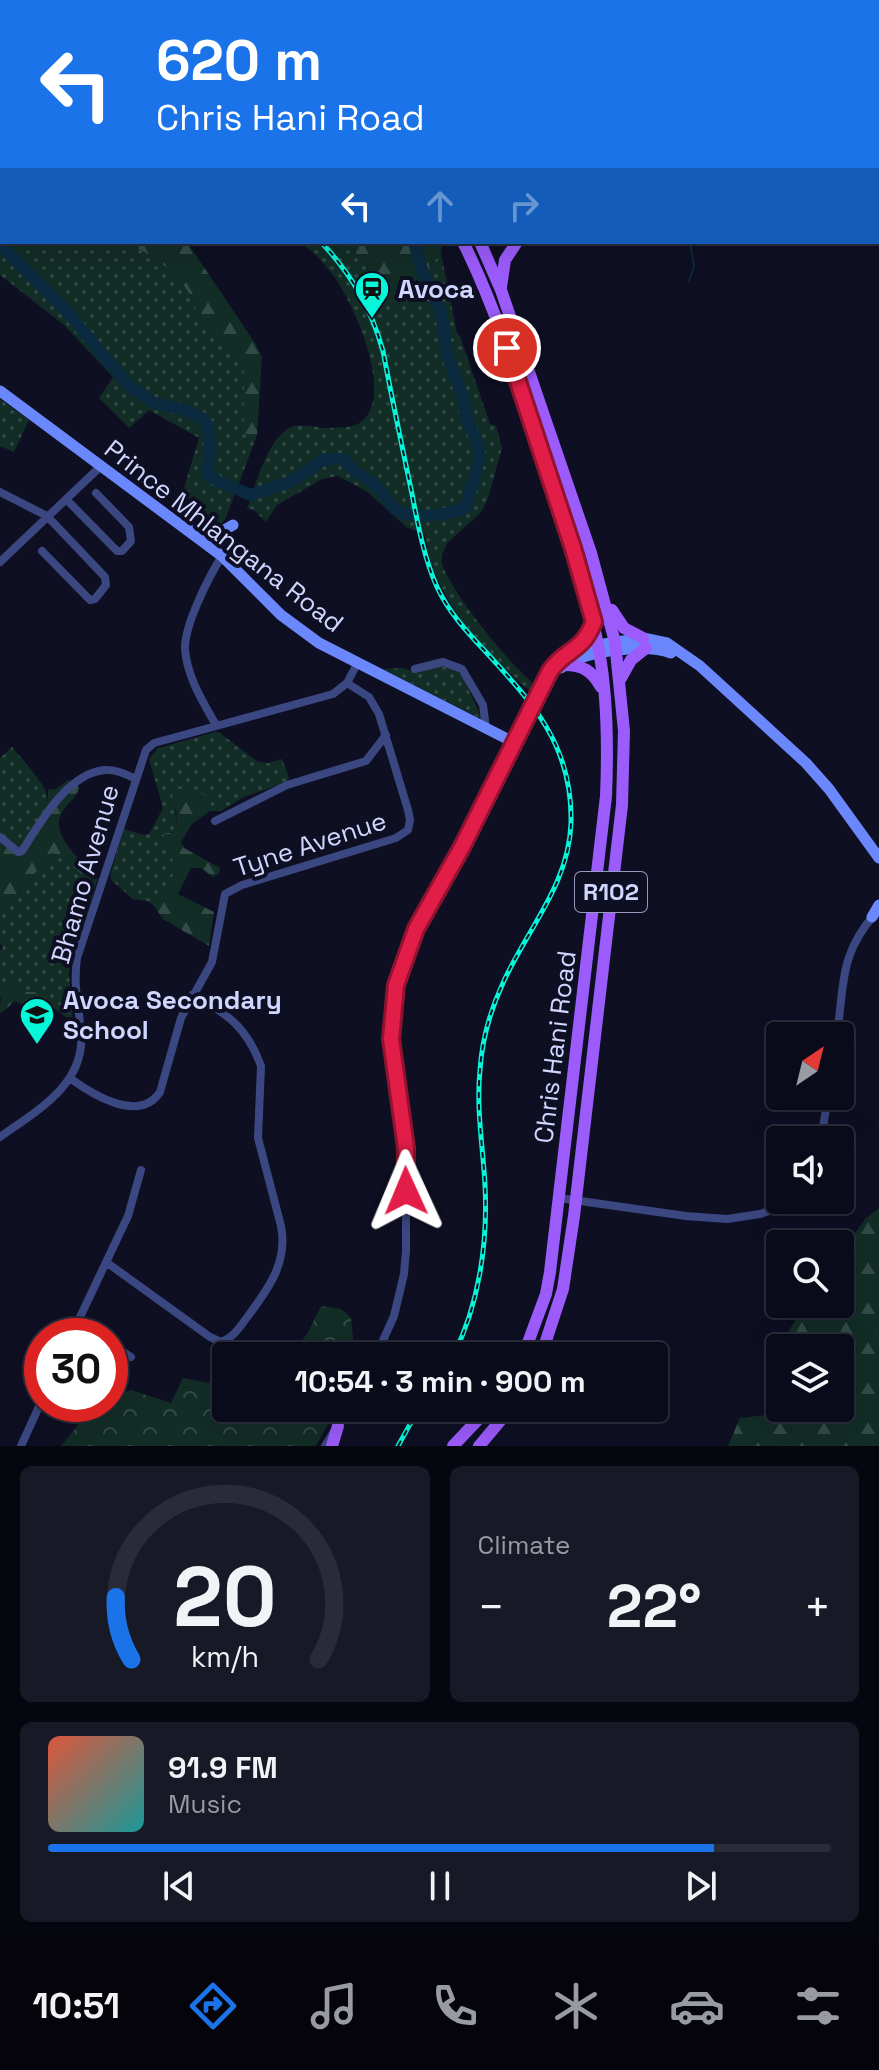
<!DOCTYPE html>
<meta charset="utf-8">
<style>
body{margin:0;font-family:"Space Grotesk",sans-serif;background:#181927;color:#f1f3f6;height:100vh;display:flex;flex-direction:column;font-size:30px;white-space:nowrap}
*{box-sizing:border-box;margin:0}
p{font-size:26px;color:#999ba2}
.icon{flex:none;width:44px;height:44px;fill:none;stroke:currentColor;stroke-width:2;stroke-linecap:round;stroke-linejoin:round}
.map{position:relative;height:1446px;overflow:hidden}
.sheet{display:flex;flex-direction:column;gap:20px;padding:20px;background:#06060e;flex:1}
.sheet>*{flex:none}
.top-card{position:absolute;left:0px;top:0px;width:880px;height:244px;box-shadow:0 8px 32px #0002,0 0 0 2px #2a2b39;background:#1a73e8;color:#fff;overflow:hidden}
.needle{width:52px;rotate:35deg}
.controls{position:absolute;left:766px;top:1022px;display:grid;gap:16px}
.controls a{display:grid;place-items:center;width:88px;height:88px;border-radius:8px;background:#0a0b1a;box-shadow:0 8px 32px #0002,0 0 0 2px #2a2b39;font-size:40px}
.speed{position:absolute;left:24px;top:1318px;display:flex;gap:16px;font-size:40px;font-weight:700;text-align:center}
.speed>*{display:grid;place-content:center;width:104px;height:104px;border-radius:50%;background:#0a0b1a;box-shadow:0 8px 32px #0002,0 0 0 2px #2a2b39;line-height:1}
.speed .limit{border:12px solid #d22;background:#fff;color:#111}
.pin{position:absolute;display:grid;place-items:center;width:68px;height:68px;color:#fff;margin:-34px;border:4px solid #fff;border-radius:50%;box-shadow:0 2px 8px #0007}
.me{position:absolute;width:88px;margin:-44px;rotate:359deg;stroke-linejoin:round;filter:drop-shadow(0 0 6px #0008)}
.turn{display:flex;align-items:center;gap:28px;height:168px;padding:0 24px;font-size:36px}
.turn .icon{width:104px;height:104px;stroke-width:2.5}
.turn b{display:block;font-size:56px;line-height:68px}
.lanes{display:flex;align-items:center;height:76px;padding:0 24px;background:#0003;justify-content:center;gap:40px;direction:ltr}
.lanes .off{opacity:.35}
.big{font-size:60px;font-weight:700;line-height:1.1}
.sheet .tile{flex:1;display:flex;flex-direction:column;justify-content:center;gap:12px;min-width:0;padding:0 28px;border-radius:12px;background:#181927}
.sheet .dial{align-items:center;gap:0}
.dial svg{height:208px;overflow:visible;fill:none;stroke:#2a2b39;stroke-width:7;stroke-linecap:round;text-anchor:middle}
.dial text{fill:#f1f3f6;stroke:none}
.song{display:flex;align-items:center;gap:24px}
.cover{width:96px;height:96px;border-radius:12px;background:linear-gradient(135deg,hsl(10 70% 55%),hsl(180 70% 35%))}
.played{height:8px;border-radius:4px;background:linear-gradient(90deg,#1a73e8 85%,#2a2b39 85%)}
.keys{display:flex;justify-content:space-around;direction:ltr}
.heat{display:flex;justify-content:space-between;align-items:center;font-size:44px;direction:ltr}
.sheet .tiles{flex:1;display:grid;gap:20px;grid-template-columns:1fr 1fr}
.tile:last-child{grid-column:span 2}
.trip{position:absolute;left:212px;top:1342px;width:456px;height:80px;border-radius:8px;background:#0a0b1a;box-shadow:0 8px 32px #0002,0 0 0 2px #2a2b39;font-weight:700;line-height:80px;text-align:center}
.dock{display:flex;height:128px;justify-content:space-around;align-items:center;background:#04040a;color:#999ba2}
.dock .icon{width:56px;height:56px}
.dock .selected{color:#1a73e8}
.dock b{font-size:36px;color:#f1f3f6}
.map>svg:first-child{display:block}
.grass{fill:url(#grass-dots)}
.forest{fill:url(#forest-firs)}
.park{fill:url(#park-crowns)}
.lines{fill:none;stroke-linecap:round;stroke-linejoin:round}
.stream{stroke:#0b2a40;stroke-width:2}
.river{stroke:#0b2a40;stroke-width:12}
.street{stroke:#3b4781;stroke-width:8}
.secondary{stroke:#6b87fc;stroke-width:11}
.primary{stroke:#9c5bfb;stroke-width:12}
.highway{stroke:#fb4fc7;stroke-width:14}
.rail-casing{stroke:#06f6d9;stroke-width:5}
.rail{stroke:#0e0f23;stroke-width:2;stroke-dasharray:6;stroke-linecap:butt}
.secondary-bridge{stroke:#6b87fc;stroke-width:11}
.route-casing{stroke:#92132f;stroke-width:20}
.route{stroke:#e11d48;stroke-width:14}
.labels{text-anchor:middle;stroke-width:8;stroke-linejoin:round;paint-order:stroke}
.shield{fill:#0e0f23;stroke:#969abc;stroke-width:2}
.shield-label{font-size:24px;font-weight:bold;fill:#d1d6fe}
.poi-label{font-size:26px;font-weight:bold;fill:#d1d6fe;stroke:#0e0f23;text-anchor:start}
.street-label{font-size:26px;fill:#d1d6fe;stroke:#0e0f23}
</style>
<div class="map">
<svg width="879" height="1446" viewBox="0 0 879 1446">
<defs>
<pattern id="grass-dots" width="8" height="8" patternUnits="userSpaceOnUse" patternTransform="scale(2)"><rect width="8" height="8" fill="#122d26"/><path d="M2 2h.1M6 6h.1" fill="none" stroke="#334b47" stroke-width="1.8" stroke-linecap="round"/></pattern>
<pattern id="forest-firs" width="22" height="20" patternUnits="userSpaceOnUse" patternTransform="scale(2)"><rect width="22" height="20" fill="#122d26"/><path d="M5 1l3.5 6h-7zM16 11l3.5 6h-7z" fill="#334b47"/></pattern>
<pattern id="park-crowns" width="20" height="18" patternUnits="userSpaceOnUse" patternTransform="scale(2)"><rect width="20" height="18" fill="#122d26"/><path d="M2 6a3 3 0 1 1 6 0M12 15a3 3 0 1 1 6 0" fill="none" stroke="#334b47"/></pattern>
</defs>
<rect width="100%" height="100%" fill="#0e0f23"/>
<path class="grass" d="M0,213L2,242H123C147,251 173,268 187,290C194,300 197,313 203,324C212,340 229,351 245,361L247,435H257L225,520C208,535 193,518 178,508L199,438L149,410L129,428L99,398L113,377L64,325L0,275Z
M290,242H345L364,262L372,279L406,294L441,253L457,333L460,336L490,424L496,426L502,448L488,498L483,509L475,518L447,543L442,555V564C454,597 509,663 536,686L532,693C484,652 433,599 425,534L406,527L368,492L338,476L322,479L277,505L266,522L254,510L247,509C255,488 269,431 295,426C306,424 320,429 332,428C341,427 353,428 361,422C396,396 353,302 333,275C326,267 316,253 307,248C302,244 296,246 290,242Z
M0,399L29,420L14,452L0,446Z
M437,666L454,668L461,674L483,720L383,669L402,668L418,673Z
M215,732L220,733L258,762L268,763L282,759L289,778L287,782L244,797L221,811H210L211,801L176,804C173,823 184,829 162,838L177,869L154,906L148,901L133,899L112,881L110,875L124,829L144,835L149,834L163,808L149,759L158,748Z
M12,747C53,796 62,798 21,854L0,841V758Z
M52,852L96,884L69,972L73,1022L48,1004L46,1006C36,992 27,995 14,985L6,988L0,998V950L3,948L0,943V916Z"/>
<path class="forest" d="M123,242H187L255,343L262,357L257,435H247L244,432V361C229,351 212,340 203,324C197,313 194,300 187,290C173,268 146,251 123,242Z
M345,242H443L441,253L398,301C379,295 374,276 363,262C358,255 351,248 345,242Z
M68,780H74L79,788C76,799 66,804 61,814C50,837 85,864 98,878L96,884L52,852L0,916V841L15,853C36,831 49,822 48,789L55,790Z
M192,788L201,792L211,801L210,811L192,824L181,842L184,848L220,868L219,873L213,877L201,868H191L178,894L214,912L209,946L163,919L154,906L177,869L162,838L166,833H173C179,825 177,805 172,796L177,789Z
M12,984L25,992H35L46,1006L40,1013L34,1014L28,1007L15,1001L0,1014C0,1001 0,990 12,984Z
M879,1208V1446H728L740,1418L775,1414L780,1407L840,1408V1348H789V1330L807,1304H840V1255L865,1219Z"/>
<path class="park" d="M321,1306L341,1309L351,1318L355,1356H290L307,1334Z
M183,1378L226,1386V1408H337L316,1446H61L95,1404H110V1397L131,1390L171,1403Z"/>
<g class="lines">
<path class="stream" d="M689,281L694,267L690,242"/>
<path class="river" d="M138,0L140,2
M0,245L63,307L128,385L154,403L181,409L204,419L208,426L210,451L207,474L217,481L251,495L290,482L325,459H344C351,471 362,475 373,483C383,490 388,505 398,511C417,520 448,515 466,507L480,457L477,442L465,415V404L447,355L441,312L422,270L414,242"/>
<path class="street" d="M0,492L47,516L105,577L106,585L95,599L90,600L42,551
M66,499L117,551H122L131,541L129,527L96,493
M0,562L101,466
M415,669L443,662L462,669L483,705L486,728
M216,725C203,702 187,677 185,649C184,626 209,576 222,556
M215,821L287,785L366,761L386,735
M0,837L18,852L22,851C40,823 67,774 104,770C115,769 125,774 134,778
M837,1036C844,986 839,953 876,913
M71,1079C92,1094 139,1124 160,1092L181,1018L212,962L225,894L242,885L396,838L408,830L410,820L408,810L379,714L369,697L347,683
M0,1137C36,1111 85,1085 81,1034C79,1005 73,988 77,958L146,750L154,743L333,694L347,683L357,664
M821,1140L828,1096
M559,1198L686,1216L727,1219L760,1214L775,1209L787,1200
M106,1262L210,1337L221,1342C234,1337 240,1327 248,1316C269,1288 288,1262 281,1226L258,1138L261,1066C247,1027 227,1013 192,995
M79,1320L101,1336
M71,1336L128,1216L141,1170
M110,1343L131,1357
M376,1356L394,1316L404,1274L406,1251V1148L391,1039L396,985L416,929L515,743
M21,1446L42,1400
M325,1446L348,1408"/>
<path class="secondary" d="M878,142H879
M0,391L222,556L281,615L319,643L515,743L527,720
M192,530L221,532L233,525
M561,668C583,651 645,643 671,653
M541,691L557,661L578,648L643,638L667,643L700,666L806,763L829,789L879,858
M872,917L879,905"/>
<path class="primary" d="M301,0L303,2
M317,0L318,2
M463,242C495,306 516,374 537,441C560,510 586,579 599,651C608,699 608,748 606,796L550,1272L546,1294L523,1356
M480,242L501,290L591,553L615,642L624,731L622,805L574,1216L563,1289L541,1356
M501,287L505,260L517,242
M612,610L624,628L643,638
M578,648L593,624
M564,665C583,665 592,671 601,687
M621,678L631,660L646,648
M332,1446L338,1426
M453,1446L489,1408
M479,1446L511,1408"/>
<path class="highway" d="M263,2L293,0
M619,2L630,0
M0,20H2
M0,39H2"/>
<defs>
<path id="rail" d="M64,0L66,2
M321,242C352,275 371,308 383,351C392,399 402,446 412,494C418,525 424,558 437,587C448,611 466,631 484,650C533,703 573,746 571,823C569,885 527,929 503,983C490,1011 482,1040 480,1070C476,1109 483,1147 485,1185C488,1243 479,1305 453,1356
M398,1446L419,1408"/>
</defs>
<use href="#rail" class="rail-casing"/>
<use href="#rail" class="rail"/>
<path class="secondary-bridge" d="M527,720L541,691"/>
</g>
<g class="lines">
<defs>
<path id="route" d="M406,1191V1148L391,1039L396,985L416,929L462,847L550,671C567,647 581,654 594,622L573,548L507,348"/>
</defs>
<use href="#route" class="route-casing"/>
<use href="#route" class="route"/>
</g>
<defs>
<symbol id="station-pin" viewBox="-11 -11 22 30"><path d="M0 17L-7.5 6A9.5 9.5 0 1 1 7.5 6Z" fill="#06f6d9" stroke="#0e0f23"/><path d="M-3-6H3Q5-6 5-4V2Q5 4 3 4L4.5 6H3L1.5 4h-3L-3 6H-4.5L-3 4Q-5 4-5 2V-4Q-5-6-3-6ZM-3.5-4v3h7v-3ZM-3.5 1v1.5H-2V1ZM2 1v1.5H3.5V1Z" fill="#111"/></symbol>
<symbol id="school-pin" viewBox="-11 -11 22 30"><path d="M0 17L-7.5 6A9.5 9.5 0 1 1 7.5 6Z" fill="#06f6d9" stroke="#0e0f23"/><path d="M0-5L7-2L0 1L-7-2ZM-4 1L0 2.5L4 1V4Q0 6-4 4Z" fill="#111"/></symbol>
</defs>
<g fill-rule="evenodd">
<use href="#station-pin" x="352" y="269" width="40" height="54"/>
<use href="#school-pin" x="17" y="995" width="40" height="54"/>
</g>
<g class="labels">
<rect class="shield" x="575" y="872" width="72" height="40" rx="6"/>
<g class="shield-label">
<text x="611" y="900">R102</text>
</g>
<g class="poi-label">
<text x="398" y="298">Avoca</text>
<text x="63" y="1009">Avoca Secondary<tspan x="63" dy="30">School</tspan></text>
</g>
<g class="street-label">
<text transform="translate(224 536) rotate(38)" y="9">Prince Mhlangana Road</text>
<text transform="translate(310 844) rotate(-18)" y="9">Tyne Avenue</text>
<text transform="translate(85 874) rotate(-74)" y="9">Bhamo Avenue</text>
<text transform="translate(555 1047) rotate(-83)" y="9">Chris Hani Road</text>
</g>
</g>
</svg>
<div class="controls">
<a><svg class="needle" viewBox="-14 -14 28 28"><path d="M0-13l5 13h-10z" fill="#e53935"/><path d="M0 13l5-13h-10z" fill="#999ba2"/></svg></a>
<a><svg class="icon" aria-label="sound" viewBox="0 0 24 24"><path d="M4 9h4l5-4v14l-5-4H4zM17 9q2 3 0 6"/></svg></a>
<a><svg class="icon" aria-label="search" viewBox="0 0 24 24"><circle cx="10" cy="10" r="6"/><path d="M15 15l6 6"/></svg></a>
<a><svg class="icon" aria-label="layers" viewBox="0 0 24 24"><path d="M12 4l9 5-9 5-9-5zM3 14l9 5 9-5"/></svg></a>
</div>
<div class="speed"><div class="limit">30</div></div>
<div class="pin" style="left:507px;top:348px;background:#d93025"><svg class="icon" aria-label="arrive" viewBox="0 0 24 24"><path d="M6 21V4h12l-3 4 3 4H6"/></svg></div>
<svg class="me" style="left:406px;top:1191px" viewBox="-20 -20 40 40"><path d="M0-17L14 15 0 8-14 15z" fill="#e11d48" stroke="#fff" stroke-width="4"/></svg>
<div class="trip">10:54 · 3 min · 900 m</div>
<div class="top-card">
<div class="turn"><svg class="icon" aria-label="left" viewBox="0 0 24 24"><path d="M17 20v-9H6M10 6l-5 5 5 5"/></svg><div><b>620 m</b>Chris Hani Road</div></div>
<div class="lanes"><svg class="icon" aria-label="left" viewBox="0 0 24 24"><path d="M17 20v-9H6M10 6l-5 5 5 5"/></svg><svg class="icon off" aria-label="ahead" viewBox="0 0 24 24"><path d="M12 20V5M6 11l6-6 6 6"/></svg><svg class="icon off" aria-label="right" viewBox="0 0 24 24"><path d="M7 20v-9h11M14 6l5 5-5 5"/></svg></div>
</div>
</div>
<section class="sheet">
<div class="tiles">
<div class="tile dial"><svg viewBox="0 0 100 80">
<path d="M14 69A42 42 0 1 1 86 69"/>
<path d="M14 69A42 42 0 0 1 8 45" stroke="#1a73e8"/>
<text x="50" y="56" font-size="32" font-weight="700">20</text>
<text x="50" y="72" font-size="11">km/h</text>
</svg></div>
<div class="tile"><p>Climate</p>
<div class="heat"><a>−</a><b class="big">22°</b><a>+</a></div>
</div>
<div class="tile">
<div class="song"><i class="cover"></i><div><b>91.9 FM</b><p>Music</p></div></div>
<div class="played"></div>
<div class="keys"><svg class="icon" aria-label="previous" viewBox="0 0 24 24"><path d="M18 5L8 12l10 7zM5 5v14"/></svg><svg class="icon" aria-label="pause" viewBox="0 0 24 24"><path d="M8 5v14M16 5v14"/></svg><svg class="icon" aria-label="next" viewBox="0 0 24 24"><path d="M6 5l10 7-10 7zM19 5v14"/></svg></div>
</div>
</div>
</section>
<nav class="dock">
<b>10:51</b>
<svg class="icon selected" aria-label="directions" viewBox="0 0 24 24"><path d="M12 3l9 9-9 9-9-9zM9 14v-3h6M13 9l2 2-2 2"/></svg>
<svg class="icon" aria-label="music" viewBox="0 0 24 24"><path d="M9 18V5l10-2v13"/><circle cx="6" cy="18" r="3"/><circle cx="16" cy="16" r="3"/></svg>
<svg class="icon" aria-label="phone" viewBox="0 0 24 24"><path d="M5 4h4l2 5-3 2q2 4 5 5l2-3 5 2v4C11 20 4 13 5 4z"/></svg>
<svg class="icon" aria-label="climate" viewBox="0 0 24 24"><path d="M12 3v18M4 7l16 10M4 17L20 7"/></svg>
<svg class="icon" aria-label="car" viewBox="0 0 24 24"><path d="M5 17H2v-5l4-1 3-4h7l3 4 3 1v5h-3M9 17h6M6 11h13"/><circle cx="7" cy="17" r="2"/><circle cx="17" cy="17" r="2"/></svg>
<svg class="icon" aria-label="filters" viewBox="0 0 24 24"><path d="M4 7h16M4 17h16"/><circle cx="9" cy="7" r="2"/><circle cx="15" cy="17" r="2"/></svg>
</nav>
